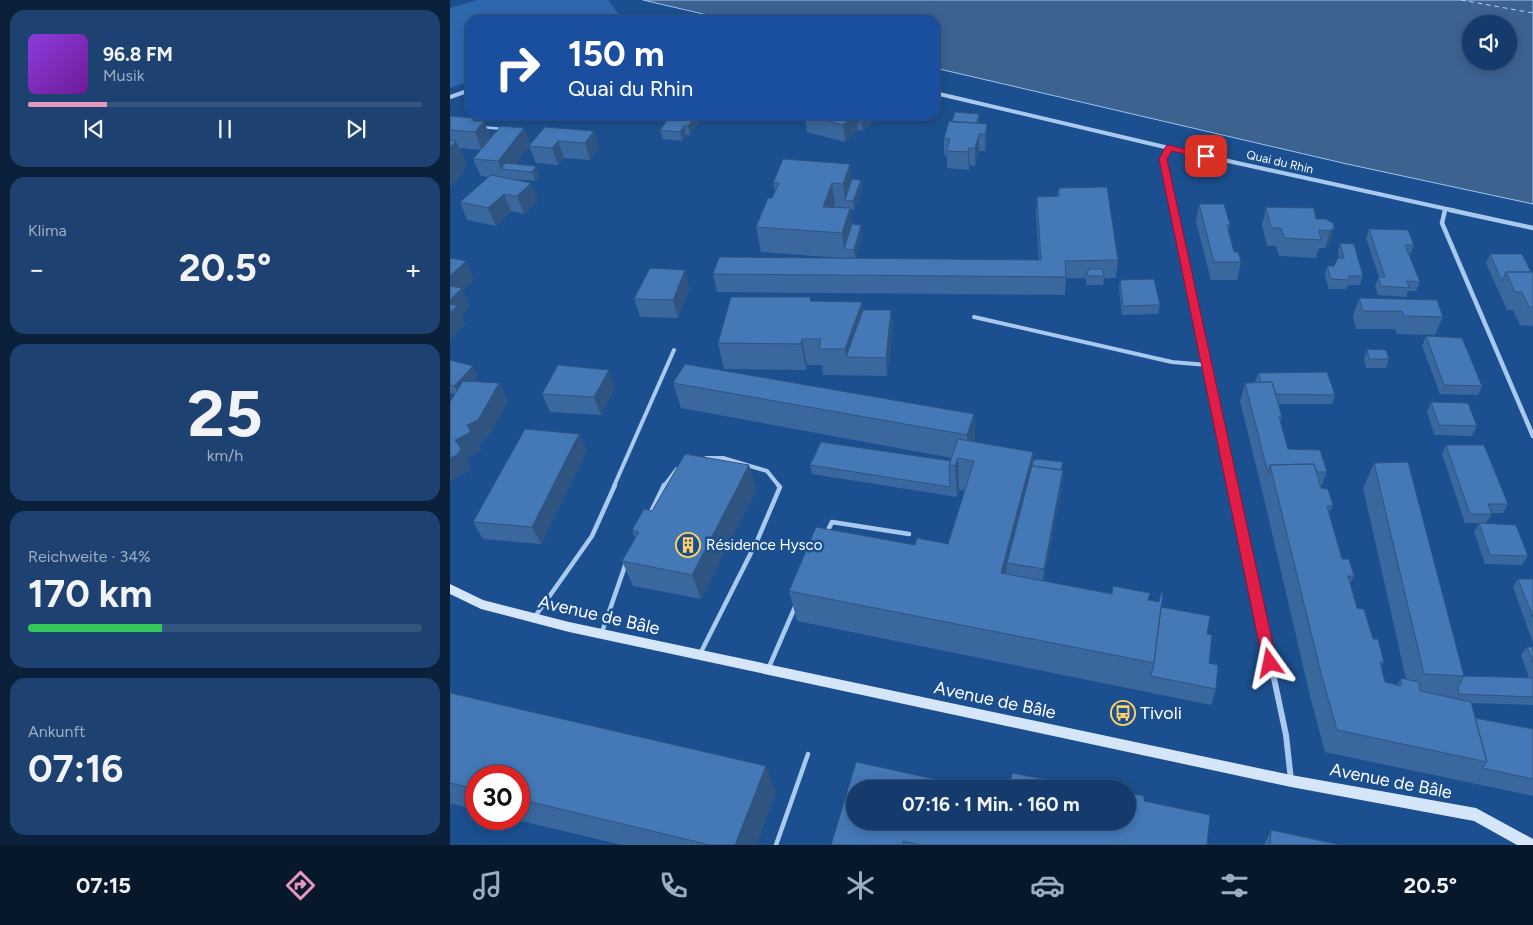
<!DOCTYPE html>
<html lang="de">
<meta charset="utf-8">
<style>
body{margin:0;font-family:Figtree,sans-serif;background:#1d4271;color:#f1f3f6;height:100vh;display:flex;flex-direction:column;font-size:19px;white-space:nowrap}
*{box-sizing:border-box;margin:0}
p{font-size:16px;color:#9dadc1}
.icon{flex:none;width:28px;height:28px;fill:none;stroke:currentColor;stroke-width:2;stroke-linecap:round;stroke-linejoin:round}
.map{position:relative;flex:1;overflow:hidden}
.sheet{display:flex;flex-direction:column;gap:10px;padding:10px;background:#0b203b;width:450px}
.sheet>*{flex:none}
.guide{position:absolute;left:15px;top:15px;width:475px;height:105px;border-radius:15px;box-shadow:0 2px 12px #0003,0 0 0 1px #33557e;background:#1a4fa0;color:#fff;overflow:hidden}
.fabs{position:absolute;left:1012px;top:15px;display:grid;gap:10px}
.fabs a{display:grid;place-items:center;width:55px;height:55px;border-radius:50%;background:#143b6b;box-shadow:0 2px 12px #0003,0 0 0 1px #33557e;font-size:25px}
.speed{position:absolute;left:15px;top:765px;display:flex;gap:10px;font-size:25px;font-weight:700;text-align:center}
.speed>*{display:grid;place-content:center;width:65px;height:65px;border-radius:50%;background:#143b6b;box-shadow:0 2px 12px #0003,0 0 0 1px #33557e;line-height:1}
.speed .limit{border:8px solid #d22;background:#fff;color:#111}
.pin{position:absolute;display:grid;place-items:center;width:42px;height:42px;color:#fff;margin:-21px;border-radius:10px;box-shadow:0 2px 8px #0006}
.me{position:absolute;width:55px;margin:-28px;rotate:348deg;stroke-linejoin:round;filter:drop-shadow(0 0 4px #0008)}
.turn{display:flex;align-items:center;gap:18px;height:105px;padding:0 20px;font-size:22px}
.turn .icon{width:65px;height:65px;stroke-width:2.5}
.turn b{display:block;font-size:35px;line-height:42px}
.big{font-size:38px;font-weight:700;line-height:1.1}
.sheet .widget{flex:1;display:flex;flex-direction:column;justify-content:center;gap:8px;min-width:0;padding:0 18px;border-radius:15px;background:#1d4271}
.sheet .dial{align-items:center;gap:0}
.dial b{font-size:65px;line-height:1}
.song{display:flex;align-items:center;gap:15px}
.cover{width:60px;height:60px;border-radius:8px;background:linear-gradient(135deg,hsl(270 70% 55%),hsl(280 70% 35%))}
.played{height:5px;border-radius:2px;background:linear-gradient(90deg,#e797bd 20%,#33557e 20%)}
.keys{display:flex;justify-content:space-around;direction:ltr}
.heat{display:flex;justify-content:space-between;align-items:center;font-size:28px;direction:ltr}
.charge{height:8px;border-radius:4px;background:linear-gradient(90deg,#34c759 34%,#33557e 0)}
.trip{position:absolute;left:396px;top:780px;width:290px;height:50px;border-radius:25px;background:#143b6b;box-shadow:0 2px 12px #0003,0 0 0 1px #33557e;font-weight:700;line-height:50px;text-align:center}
.menu{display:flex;height:80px;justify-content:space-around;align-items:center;background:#08182b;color:#9dadc1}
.menu .icon{width:35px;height:35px}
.menu .current{color:#e797bd}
.menu b{font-size:22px;color:#f1f3f6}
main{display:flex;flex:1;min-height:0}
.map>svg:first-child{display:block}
.green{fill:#2e69ad}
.water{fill:#3c6290;stroke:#9cc4f0;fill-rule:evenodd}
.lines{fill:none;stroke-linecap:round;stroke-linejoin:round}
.ferry{stroke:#b5d3f5;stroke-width:1;stroke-dasharray:4.5 4;stroke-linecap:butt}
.lane-far2{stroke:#a9c9ee;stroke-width:2.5}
.lane-far1{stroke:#a9c9ee;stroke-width:4}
.lane{stroke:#a9c9ee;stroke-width:4.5}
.street-far2{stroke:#a9c9ee;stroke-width:4}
.street-far1{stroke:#a9c9ee;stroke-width:4.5}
.street{stroke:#a9c9ee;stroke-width:6}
.secondary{fill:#d6e6fa;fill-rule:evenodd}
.wall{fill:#3a679d}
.shaded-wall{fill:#305480}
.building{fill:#4478b7;stroke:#305480}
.route{fill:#e11d48;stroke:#92132f}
.labels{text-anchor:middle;stroke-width:5;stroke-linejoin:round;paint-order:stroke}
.far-street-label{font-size:12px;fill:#fff;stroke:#1b4f8f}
.poi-label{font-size:15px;fill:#fff;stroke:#1b4f8f;text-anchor:start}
.near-street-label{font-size:18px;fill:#fff;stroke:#1b4f8f}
.near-poi-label{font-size:18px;fill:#fff;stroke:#1b4f8f;text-anchor:start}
</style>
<main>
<section class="sheet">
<div class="widget">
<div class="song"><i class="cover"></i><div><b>96.8 FM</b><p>Musik</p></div></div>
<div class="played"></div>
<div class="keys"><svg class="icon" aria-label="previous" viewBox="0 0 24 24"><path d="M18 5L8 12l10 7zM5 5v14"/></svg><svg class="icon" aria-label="pause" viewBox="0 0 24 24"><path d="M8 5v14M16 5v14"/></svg><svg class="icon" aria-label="next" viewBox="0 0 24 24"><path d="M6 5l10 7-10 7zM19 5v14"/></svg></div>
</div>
<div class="widget"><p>Klima</p>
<div class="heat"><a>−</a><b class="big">20.5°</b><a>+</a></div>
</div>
<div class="widget dial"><b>25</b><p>km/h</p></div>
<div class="widget"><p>Reichweite · 34%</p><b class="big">170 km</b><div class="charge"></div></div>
<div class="widget"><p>Ankunft</p><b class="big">07:16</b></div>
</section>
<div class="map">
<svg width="1083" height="845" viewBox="0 0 1083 845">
<rect width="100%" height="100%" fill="#1b4f8f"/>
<path class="green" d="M27,0H158L173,20H20V81L0,88V8Z"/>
<path class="water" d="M193,0H1083V204L897,164L485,68V20H279ZM1021,24H1059V61H1021Z"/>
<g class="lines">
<path class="ferry" d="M1011,0L1083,13"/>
<path class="lane-far2" d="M31,127L54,129"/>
<path class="lane-far1" d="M524,317L722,362L757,365
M256,458H273L317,471L329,486
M164,486L224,350
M214,486L227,469"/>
<path class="lane" d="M200,514L214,485
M377,532L382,522L459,534
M84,618L142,536L165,485
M152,632L176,563
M250,654L307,541L330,487L328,485
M319,667L345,607
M326,845L358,754"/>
<path class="street-far2" d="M485,93L719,148L1006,211
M0,97L20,90
M719,148L713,159L724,211
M995,211V209"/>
<path class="street-far1" d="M724,210L783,486
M995,210L992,223L1083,436
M1000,210L1083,228"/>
<path class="street" d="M783,485L836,735L841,780"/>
<path class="secondary" d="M0,584L33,600L119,622L841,775L1026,808L1083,839V845H1067L1024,821L841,787L119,632L31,609L0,594Z"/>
</g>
<path class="wall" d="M254,115L240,135H236L232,141L213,139L210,130Z
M355,115L428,117L413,131L408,130L395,142L357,132Z
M0,116L25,118L26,121L41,138L74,128L80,144L95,127L149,148L140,160L114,158L108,165L86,163L79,146L65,164L90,175L85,181L62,179L88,200L74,214L61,211L46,226L17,220L10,202L39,177L31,176L23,159L31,150L9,148L17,166L12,172L13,173L0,186Z
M502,122L537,124V141L535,151H529L525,166L520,165L519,170L497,168V156L494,155V138Z
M402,179L411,180L412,189L404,210L400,209L402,224L412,234L405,259L589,260L586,214L587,197L607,196L608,190L668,260L666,278H654L653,285H636V278H616L615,295L267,292L263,274L405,259L311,252L306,227L325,193L323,183Z
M749,204L780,225L778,232L784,252L791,262L787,280H761L746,222Z
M816,207L866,219L884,228L879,246L875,248H869L866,258L829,256L826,246H817L812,225Z
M919,229L964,245L960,255L959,254L970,282L966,291H958L956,297L928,295L925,286L929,277L916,238Z
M890,243L913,276L910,285H898L896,289H879L875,276L877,266H884L889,258L888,252Z
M1040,254L1081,272H1083V326L1070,325L1063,310H1057L1036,263Z
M670,280L710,305L708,314L672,315L669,289Z
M240,288L228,318L190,317L184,299Z
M909,298L993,317L985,335L947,334L945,329H906L903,316Z
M362,301L413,310H441L443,328L437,376L373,375L372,365H357L356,370L274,369L268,343Z
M976,336L1032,386L1028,395L990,394L972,346Z
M917,349L939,359L936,368H916L914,359Z
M0,360L28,375L22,382L49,383L58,401L37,438L27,443L31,450L16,458L21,467L17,472L0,481V402L5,394L0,393Z
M808,373L885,395L882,404H828L832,417L830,422L838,449L877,472L871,487L883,505L879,514L892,559L904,576L900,584L907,608L934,662L931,666L935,682L947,685L951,678L956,679L913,488L924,463L1014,676L1083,678V705L1021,703L1025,718L1083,729V796L875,752L860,696L812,490L790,401L795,383L805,382Z
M223,383L524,414L525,440L524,442L583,452L582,466L613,470L612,488L593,581L709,602L711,593V607L757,634L759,663L766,689L761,705L347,621L339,591L465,545L498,544L515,491L509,490L507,497L362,474L360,465L501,461L502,458L231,408Z
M165,388L151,415L100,412L92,394Z
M981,402L1027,426L1022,436L984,435L977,411Z
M129,434L137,451L91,544L33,539L23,522Z
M996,445L1058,504L1053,513H1041L1042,514L1036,523H1015L992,454Z
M299,465L306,490L251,599L183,586L172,561L185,538L182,530L202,511Z
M1029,523L1078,556L1072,565L1035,564L1024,532Z
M1068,579H1083V643L1063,587Z
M1077,647H1083V678H1079L1071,655Z
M0,693L326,792L306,845H172L63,819H69V776H26V810L0,803Z
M405,789L694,801L757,845H381Z
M821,830L891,845H814Z"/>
<path class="shaded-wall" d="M529,114L530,123L526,135V127Z
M246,115H254L240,135L238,126Z
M404,115H428V117L413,131L412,123L407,121L408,130L395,142L393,125Z
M25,118L29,127L34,121L41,138L32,150L25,132L23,121Z
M537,124V141L535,151V134Z
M234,126L236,135L232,141L230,132Z
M74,128L81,145L61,170L51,169L48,161Z
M144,131L149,148L140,160L135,143Z
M529,134V151L525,166V148Z
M6,141L17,166L12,172L13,173L0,186V145Z
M108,141L114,158L108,165L102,148Z
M519,148L520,165L519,170L518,152Z
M400,164L403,188L395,200L393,184Z
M86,166L90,175L85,181L82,172Z
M411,180L412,189L404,210L403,201Z
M81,183L88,200L74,214L67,196Z
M382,183L385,208L373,207Z
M54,194L61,211L46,226L38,208Z
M400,208L403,234L394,249L392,233Z
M411,225L412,234L405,259L404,250Z
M884,228L879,246L875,248L880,231Z
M16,261L24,279L13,290L20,306L12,315L16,324L0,340V276Z
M235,270L240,288L228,318L223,300Z
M412,302L415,328L396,357L395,349Z
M441,310L443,328L437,376L436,358Z
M352,339L357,365L356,370L351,344Z
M23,366L28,375L9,395L4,386Z
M159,370L165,388L151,415L144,397Z
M49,383L58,401L37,438L27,443L31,450L16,458L21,467L17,472L0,481V458L5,440Z
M524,414L525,440L518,461L517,435Z
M129,434L137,451L91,544L82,527Z
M583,452L581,483L557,563L556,580L551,573Z
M508,458L509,490L507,497L505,466Z
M299,465L306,490L251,599L242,575Z
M613,470L612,488L592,586L594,569Z
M316,766L326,792L306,845H285Z"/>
<path class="building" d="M505,112L529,114L527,123L502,122Z
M221,115H246L238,126H234L230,132L210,130Z
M355,115H404L393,125Z
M414,115H420L412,123L407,121Z
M0,116L25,118L23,121H34L25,132L0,130Z
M499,121L537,124L535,134H529L525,148H519L518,152L496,151L500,139L494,138Z
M51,126L74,128L48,161L23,159Z
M95,127L144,131L135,143L108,141L102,148L79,146Z
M0,140L6,141L0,148H2L0,150Z
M333,159L400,164L393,184L382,183L373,207L400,208L392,233L306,227L318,198H322L329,183H323Z
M55,163L86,166L82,172L51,169Z
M41,175L81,183L67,196L54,194L38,208L10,202Z
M402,179L411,180L403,201L395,200Z
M657,187L668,260L615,261L616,277L263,274L269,257L591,260L587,197L609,196V188Z
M749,204H774L780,225H777L784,252H788L791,262H764Z
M816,207L864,208L866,219H876L883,223L884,228L880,231L869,230L871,240L834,238L831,228H821Z
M402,224L411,225L404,250L394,249Z
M919,229L958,230L964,245H955L970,282L957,281L959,288L931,286L928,277H935Z
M890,243L904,244L913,276H899V280L881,279L877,266H884L888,258H894Z
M1040,254H1072L1081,272H1056L1052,281Z
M0,258L16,261L0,276Z
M200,268L235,270L223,300L184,299Z
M639,269H653L654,276H636Z
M1056,272H1083V307H1079L1072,292H1065Z
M704,279L710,305L673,306L670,280Z
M0,286L12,288L0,300Z
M281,297H361L360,301L412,302L395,349H369L371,339H352L351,344L268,343Z
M909,298L987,300L993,317L954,316L952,311H913Z
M0,304L7,306L0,313Z
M413,310H441L436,358L396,357Z
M976,336L1012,338L1032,386L994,385Z
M917,349L936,350L939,359H919Z
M0,360L23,366L4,386L0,385Z
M235,364L524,414L517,435L223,383Z
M108,365L159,370L144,397L92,394Z
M877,372L885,395L826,394L822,382H811L808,373Z
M13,381L49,383L28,420L17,425L21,432L5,440L11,449L7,455L0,458V402Z
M822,382L832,417H829L838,449L870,450L877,472H867L864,464L820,465L818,473L795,383Z
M981,402L1018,403L1027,426L989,425Z
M75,429L129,434L82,527L23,522Z
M508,439L583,452L551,573L662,594L663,586L700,593L698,600L709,602L711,593H713L704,663L339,591L366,527L465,545L467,538L498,544L524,461L508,458L505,466L499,465Z
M371,442L501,461L499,465L500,487L360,465Z
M996,445H1034L1058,504H1038L1042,514H1020Z
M235,454L299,465L242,575L172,561L189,532L182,530L194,509L202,511Z
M587,459L613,462L611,470L582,466L583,461Z
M958,462L1014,676L974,674L924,463Z
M864,464L871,488L878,489L883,505L877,506L892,559H899L904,576H898L907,608L914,609L923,639H928L934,662H930L935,682L951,686V678L969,682L970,691L1021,702L1037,762L887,730L871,673L820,465Z
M582,466L613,470L594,569L557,563Z
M1029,523L1066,525L1078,556L1040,555Z
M1068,579H1083V617Z
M711,607L760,616L757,634L762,635L759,663L768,665L766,689L701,676L704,663Z
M1077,647H1083V662Z
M1014,676L1083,678V697L1009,694L1008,687Z
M0,693L316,766L285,845H260L69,799V776H26V789L0,783Z
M1025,718L1083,729V779L1032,768L1037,762Z
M406,762L531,789H405V821H678V792L694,796V801L760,815L757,845H470L453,841V845H381Z
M562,773L625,785L627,780L664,789H559Z
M821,830L891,845H820Z"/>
<path class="route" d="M719,145L760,156L756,159L722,151L717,159L827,663L825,668L820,669L815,668L813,663L709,159L716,146Z"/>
<defs>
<symbol id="building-ring" viewBox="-11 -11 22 22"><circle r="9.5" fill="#1b4f8f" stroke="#ffd166" stroke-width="1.5"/><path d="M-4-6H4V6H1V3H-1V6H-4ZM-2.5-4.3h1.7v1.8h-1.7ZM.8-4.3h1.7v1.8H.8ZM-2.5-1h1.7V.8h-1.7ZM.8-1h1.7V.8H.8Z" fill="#ffd166"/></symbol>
<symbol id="bus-ring" viewBox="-11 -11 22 22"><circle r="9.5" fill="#1b4f8f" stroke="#ffd166" stroke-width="1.5"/><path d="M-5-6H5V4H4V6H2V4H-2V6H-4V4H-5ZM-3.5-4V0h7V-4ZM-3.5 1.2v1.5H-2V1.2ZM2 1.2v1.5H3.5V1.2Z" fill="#ffd166"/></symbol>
</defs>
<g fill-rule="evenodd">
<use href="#building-ring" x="224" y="531" width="28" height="28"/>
<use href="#bus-ring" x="659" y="699" width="28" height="28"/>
</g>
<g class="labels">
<g class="far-street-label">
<text transform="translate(830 162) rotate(13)" y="4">Quai du Rhin</text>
</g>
<g class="poi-label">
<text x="256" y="550">Résidence Hysco</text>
</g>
<g class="near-street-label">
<text transform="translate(149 615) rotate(13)" y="6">Avenue de Bâle</text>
<text transform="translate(545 700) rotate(12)" y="6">Avenue de Bâle</text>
<text transform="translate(941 781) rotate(11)" y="6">Avenue de Bâle</text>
</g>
<g class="near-poi-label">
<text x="690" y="719">Tivoli</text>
</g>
</g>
</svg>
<div class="fabs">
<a><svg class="icon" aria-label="sound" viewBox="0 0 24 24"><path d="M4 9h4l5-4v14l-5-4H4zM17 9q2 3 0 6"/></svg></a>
</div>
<div class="speed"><div class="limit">30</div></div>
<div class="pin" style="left:756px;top:156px;background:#d93025"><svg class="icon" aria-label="arrive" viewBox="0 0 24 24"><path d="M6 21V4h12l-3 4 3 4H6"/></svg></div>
<svg class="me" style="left:820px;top:663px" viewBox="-20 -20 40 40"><path d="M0-17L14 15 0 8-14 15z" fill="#e11d48" stroke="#fff" stroke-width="4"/></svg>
<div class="trip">07:16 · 1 Min. · 160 m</div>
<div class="guide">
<div class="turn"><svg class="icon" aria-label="right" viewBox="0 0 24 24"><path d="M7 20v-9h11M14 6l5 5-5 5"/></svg><div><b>150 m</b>Quai du Rhin</div></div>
</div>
</div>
</main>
<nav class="menu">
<b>07:15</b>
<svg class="icon current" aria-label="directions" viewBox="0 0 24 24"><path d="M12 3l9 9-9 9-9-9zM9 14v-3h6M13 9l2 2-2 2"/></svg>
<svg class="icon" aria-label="music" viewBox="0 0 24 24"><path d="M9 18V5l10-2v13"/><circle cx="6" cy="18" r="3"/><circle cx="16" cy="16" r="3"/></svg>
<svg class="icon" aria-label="phone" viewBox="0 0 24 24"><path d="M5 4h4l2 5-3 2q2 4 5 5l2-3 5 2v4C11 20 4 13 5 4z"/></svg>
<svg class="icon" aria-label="climate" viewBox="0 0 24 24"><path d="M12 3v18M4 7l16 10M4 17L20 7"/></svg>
<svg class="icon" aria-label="car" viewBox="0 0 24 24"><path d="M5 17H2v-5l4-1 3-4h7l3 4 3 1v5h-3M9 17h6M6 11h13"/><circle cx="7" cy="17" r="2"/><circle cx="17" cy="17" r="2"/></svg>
<svg class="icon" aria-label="filters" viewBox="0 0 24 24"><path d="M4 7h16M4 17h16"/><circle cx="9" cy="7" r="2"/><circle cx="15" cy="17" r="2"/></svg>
<b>20.5°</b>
</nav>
